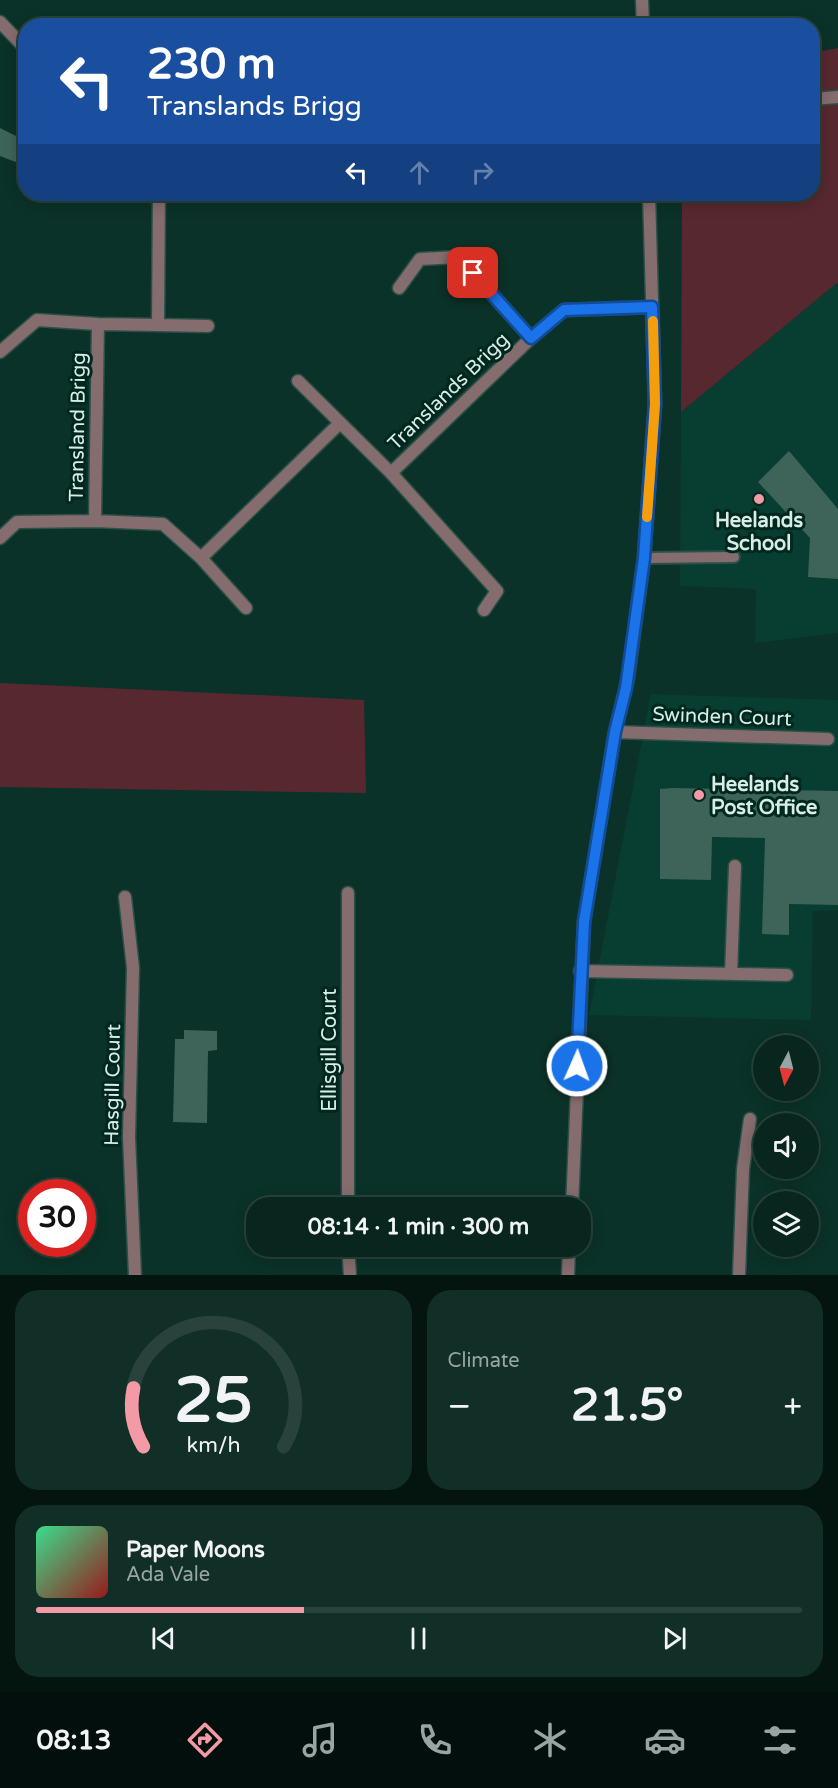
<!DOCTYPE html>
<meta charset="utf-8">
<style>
body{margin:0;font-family:"Varela Round",sans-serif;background:#112e27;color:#f1f3f6;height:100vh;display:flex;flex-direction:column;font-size:22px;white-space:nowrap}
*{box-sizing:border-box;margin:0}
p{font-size:20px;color:#98a5a4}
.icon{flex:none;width:33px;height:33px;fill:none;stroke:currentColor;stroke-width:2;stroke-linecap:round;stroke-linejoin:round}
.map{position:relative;height:1275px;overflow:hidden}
.details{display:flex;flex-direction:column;gap:15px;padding:15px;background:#041510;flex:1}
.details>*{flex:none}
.top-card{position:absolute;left:18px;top:18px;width:802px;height:183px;border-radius:24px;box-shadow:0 3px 15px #0003,0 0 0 2px #29433c;background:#1a4fa0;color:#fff;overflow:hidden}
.needle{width:39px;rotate:187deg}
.buttons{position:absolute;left:753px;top:1035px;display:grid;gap:12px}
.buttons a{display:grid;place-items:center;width:66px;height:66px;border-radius:50%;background:#08261e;box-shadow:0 3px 15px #0003,0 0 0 2px #29433c;font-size:30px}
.speed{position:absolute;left:18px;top:1179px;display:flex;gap:12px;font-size:30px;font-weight:700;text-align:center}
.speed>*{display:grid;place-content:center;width:78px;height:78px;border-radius:50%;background:#08261e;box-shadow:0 3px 15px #0003,0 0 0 2px #29433c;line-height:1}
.speed .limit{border:9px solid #d22;background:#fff;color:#111}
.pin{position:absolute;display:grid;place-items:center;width:51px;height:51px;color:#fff;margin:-26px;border-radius:12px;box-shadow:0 3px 9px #0006}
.me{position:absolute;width:66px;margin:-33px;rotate:2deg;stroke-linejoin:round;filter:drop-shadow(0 0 4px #0008)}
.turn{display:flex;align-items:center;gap:21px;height:126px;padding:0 30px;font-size:27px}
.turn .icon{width:78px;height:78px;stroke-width:2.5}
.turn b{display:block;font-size:42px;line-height:51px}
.lanes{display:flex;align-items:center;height:57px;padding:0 30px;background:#0003;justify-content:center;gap:30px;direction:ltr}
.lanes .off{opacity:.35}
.big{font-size:45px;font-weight:800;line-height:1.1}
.details .tile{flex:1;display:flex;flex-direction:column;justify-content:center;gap:9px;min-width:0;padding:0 21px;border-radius:24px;background:#112e27}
.details .dial{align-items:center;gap:0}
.dial svg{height:156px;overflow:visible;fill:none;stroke:#29433c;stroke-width:7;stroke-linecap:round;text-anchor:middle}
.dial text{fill:#f1f3f6;stroke:none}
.song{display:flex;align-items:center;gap:18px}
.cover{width:72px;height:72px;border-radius:9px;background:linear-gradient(135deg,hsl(150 70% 55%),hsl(0 70% 35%))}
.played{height:6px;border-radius:3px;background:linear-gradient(90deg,#f49aa6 35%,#29433c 35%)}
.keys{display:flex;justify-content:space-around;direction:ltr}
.heat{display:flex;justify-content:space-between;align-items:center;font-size:33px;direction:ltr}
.details .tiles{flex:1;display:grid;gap:15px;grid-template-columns:1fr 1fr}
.tile:last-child{grid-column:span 2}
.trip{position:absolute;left:246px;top:1197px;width:345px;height:60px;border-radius:24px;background:#08261e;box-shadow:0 3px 15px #0003,0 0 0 2px #29433c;font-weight:800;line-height:60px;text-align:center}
.tabs{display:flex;height:96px;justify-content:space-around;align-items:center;background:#030f0c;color:#98a5a4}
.tabs .icon{width:42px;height:42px}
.tabs .selected{color:#f49aa6}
.tabs b{font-size:27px;color:#f1f3f6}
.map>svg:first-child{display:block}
.built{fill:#083d31}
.green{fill:#572830}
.building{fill:#3e6358}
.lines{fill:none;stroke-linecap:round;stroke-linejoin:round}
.lane-casing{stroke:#2c5046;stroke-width:14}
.street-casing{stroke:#2c5046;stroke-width:15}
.lane{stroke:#856c6e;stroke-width:10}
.street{stroke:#856c6e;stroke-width:12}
.route-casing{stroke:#114b97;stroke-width:15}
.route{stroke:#1a73e8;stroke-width:10}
.slow{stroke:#f59e0b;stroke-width:10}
.poi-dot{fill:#f49aa6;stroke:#00281f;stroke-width:2}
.labels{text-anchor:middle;stroke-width:6;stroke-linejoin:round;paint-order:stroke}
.street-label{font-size:20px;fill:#d8ede5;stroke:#00281f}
.poi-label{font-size:20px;font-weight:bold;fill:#d8ede5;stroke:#00281f}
</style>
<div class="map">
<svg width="838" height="1275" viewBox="0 0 838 1275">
<rect width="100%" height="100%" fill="#0b3228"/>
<path class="built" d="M838,282V633L755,643L756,589L680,586L681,412Z
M651,694L838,700V910L813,911L811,1020L589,1015Z"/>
<path class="green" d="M838,48V282L681,412L682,194H813V53Z
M0,683L364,700L366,793L0,787Z"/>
<path class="building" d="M0,128L26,141V166L0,156Z
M789,451L838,509V579L808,577L810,538L758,482Z
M673,788L838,791V905L789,904V935L762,934L765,838L712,837L711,880L660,879V789Z
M184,1030L217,1031V1050L208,1051L207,1123L173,1122L175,1039H184Z"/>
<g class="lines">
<defs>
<path id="lane" d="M644,558L734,557"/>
<path id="street" d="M642,0L643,26
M0,22L26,49
M813,99L838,97
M399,288L420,259L459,257L531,338
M98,324L158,325L159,194
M158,325L208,326
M0,352L37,320L98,324L95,521
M298,381L391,473L531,338L564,310L652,307
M391,473L497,591L484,610
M0,538L17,522L95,521L163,524L201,558
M246,608L201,558L340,423
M615,732L828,739
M348,893V1208
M125,897L133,968L129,1137L135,1275
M580,971L787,975
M731,974L735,866
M572,1208L584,922L615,732L628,678L644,558L655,404L649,194
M348,1246L350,1275
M568,1275L569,1246
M739,1275L743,1169L750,1119"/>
</defs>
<use href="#lane" class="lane-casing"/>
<use href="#street" class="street-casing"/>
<use href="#lane" class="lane"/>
<use href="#street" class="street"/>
</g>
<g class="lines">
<defs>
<path id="route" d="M473,273L531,338L564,310L652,307L655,404L644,558L626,688L615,732L584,922L577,1066"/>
</defs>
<use href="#route" class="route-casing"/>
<use href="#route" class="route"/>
<path class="slow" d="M647,517L655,404L653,321"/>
</g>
<g class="poi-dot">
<circle cx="759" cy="499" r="6"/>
<circle cx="699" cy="795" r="6"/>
</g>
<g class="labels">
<g class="street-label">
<text transform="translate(448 391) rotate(-44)" y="7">Translands Brigg</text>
<text transform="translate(77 427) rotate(-89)" y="7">Transland Brigg</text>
<text transform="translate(722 716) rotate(2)" y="7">Swinden Court</text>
<text transform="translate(329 1050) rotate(-90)" y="7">Ellisgill Court</text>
<text transform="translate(112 1085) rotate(-89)" y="7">Hasgill Court</text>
</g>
<g class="poi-label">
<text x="759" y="527">Heelands<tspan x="759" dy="23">School</tspan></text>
<text x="711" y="791" text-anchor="start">Heelands<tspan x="711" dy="23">Post Office</tspan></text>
</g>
</g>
</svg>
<div class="buttons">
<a><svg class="needle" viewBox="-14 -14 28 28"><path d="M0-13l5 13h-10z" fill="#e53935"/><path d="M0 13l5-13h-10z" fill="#98a5a4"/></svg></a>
<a><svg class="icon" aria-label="sound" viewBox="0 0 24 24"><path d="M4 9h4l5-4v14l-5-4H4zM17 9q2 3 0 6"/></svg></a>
<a><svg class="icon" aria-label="layers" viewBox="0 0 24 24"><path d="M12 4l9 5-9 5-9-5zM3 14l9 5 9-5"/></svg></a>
</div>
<div class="speed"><div class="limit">30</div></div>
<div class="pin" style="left:473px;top:273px;background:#d93025"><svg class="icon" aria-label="arrive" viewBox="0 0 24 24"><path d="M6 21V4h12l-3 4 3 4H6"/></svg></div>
<svg class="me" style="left:577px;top:1066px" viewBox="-20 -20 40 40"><circle r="17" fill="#1a73e8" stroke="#fff" stroke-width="3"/><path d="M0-11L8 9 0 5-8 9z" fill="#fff"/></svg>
<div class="trip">08:14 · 1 min · 300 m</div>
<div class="top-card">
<div class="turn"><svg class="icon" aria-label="left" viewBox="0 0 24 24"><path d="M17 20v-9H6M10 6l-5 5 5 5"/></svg><div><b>230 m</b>Translands Brigg</div></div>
<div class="lanes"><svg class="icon" aria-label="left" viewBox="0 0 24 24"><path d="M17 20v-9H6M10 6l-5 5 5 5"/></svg><svg class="icon off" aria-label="ahead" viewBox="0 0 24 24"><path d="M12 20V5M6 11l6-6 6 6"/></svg><svg class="icon off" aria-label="right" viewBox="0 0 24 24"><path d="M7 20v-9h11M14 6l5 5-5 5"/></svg></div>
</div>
</div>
<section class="details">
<div class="tiles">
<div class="tile dial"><svg viewBox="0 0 100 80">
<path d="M14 69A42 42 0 1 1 86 69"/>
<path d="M14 69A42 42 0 0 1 9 39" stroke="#f49aa6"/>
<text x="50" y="56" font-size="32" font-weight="700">25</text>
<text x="50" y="72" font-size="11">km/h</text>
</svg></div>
<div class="tile"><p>Climate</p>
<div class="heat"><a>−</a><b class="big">21.5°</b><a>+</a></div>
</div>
<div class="tile">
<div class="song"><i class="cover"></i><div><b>Paper Moons</b><p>Ada Vale</p></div></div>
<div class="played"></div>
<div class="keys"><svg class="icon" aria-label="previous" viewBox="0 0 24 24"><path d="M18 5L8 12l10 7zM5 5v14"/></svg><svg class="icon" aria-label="pause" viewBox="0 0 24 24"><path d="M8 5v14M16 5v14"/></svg><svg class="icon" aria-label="next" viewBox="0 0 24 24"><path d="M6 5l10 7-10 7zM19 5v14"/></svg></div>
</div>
</div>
</section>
<nav class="tabs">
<b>08:13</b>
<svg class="icon selected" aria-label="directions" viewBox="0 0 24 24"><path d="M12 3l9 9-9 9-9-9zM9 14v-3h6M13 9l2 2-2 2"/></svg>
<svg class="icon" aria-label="music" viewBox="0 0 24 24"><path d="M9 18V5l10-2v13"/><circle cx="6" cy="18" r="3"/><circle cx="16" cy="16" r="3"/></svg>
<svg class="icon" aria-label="phone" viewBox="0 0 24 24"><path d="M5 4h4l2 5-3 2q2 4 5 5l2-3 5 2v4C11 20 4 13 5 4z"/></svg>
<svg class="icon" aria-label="climate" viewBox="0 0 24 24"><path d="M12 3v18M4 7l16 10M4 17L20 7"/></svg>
<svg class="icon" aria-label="car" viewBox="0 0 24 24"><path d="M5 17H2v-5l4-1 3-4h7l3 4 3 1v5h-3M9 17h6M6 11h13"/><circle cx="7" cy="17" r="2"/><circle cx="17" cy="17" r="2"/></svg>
<svg class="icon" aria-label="filters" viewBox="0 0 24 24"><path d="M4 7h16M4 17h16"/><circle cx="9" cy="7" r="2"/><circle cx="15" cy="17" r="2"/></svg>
</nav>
